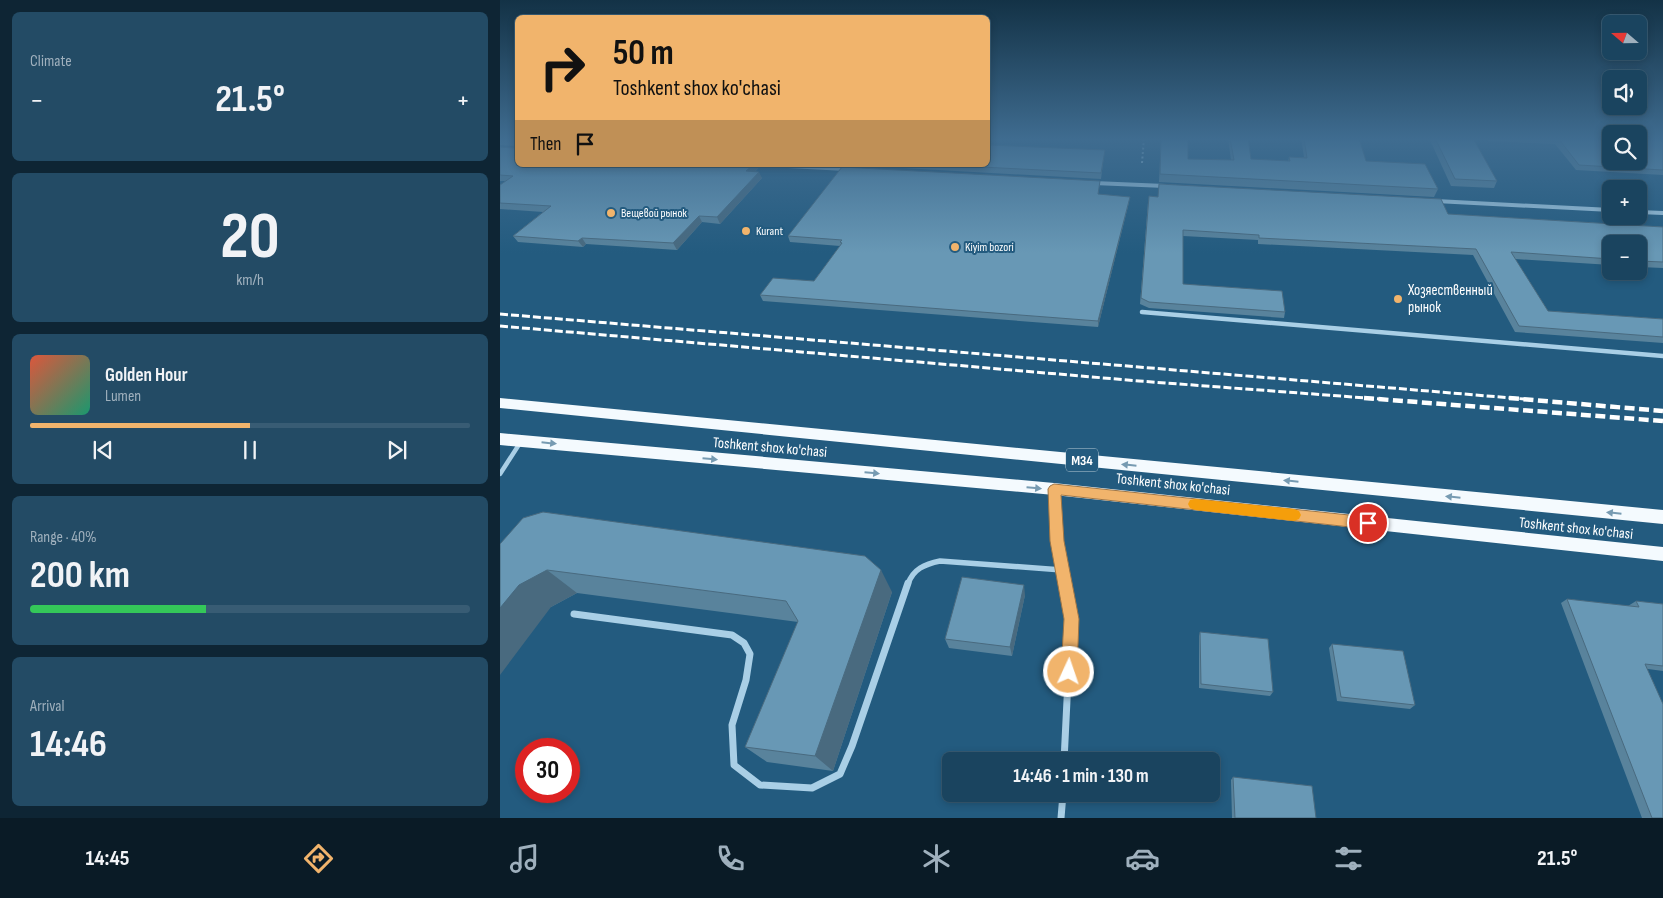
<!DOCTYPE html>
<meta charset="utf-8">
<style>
body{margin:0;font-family:"Sofia Sans Condensed",sans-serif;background:#234b65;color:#f1f3f6;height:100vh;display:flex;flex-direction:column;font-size:19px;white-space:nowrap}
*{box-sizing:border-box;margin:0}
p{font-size:16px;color:#9fb0bd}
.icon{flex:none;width:28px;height:28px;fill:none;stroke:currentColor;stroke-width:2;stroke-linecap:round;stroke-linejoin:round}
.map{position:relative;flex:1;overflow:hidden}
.side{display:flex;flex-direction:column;gap:12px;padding:12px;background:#0e2534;width:500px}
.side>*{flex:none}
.top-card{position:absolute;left:15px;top:15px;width:475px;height:152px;border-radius:8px;box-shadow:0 2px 8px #0003,0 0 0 1px #385c74;background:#f1b46c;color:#111;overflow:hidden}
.needle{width:32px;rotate:290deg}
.controls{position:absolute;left:1102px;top:15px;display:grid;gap:10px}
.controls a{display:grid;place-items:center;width:45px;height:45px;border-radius:8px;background:#1a445f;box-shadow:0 2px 8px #0003,0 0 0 1px #385c74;font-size:25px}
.speed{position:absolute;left:15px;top:738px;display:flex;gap:10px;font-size:25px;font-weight:700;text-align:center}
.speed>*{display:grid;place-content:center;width:65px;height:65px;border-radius:50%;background:#1a445f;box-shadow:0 2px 8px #0003,0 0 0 1px #385c74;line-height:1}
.speed .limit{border:8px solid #d22;background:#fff;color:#111}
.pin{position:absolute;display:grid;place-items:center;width:42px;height:42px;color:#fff;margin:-21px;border:2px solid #fff;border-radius:50%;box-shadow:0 1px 5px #0007}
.me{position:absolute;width:55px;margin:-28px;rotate:3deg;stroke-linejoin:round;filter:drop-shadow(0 0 4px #0008)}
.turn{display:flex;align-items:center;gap:18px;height:105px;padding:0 15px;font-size:22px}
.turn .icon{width:65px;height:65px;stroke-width:2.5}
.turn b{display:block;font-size:35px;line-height:42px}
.then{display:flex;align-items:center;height:48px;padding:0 15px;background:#0003;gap:10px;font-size:19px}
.big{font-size:38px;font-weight:700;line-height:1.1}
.side .widget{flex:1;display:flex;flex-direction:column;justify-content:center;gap:8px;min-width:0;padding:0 18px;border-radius:8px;background:#234b65}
.side .dial{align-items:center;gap:0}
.dial b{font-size:65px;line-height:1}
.song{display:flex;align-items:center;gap:15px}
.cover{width:60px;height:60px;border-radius:8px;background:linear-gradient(135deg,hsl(10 70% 55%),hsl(160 70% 35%))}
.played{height:5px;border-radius:2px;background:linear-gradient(90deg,#f1b46c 50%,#385c74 50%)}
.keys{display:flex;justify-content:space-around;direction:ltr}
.heat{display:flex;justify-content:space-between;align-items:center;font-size:28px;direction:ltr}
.charge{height:8px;border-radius:4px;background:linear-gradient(90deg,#34c759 40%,#385c74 0)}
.trip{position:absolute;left:442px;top:752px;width:278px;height:50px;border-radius:8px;background:#1a445f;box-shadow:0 2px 8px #0003,0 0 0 1px #385c74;font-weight:700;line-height:50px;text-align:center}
.tabs{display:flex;height:80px;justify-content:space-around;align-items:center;background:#0a1b26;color:#9fb0bd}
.tabs .icon{width:35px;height:35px}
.tabs .on{color:#f1b46c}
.tabs b{font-size:22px;color:#f1f3f6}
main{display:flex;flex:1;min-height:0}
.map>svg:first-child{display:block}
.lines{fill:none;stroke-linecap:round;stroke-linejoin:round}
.path{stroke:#a9cfe6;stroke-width:2;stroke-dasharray:2 2.5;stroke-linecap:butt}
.service{stroke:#a9cfe6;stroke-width:4.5}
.minor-far3{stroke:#a9cfe6;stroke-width:4}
.minor-far2{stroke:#a9cfe6;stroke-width:4.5}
.minor-far1{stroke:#a9cfe6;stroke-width:5.5}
.minor{stroke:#a9cfe6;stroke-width:7}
.trunk{fill:#f4fafe;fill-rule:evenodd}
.rail-far1{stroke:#fff;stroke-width:3;stroke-dasharray:8 3;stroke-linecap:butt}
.rail{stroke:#fff;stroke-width:4.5;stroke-dasharray:10 4.5;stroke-linecap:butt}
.wall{fill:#59839c}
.shaded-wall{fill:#496a7f}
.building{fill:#6898b5;stroke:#496a7f}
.oneway{fill:#779bb2}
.route{fill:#f1b46c;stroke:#9d7546}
.slow{fill:#f59e0b}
.poi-dot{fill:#f1b46c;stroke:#235b7f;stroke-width:2}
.labels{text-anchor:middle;stroke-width:4;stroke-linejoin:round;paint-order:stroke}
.far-poi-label{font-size:12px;fill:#fff;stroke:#235b7f;text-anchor:start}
.shield{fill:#235b7f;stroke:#bdced9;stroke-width:1}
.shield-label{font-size:14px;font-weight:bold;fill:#fff}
.poi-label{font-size:15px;fill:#fff;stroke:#235b7f;text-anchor:start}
.street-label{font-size:15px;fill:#fff;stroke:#235b7f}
</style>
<main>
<section class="side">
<div class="widget"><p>Climate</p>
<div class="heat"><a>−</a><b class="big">21.5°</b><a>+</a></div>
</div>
<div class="widget dial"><b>20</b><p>km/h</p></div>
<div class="widget">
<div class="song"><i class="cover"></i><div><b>Golden Hour</b><p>Lumen</p></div></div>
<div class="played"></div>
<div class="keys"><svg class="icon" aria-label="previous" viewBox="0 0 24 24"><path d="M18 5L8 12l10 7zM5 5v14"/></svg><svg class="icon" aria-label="pause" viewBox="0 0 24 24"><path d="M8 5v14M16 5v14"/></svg><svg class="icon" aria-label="next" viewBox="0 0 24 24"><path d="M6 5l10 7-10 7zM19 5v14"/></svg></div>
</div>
<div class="widget"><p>Range · 40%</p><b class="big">200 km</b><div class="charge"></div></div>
<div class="widget"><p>Arrival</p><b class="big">14:46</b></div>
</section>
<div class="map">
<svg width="1163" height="818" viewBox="0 0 1163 818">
<rect width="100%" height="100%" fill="#235b7f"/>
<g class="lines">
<path class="path" d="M642,163L644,138"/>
<path class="service" d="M0,474L20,443"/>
<path class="minor-far3" d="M269,165L346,169
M594,183L665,186
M936,201L1111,210
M1139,212L1163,213"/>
<path class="minor-far2" d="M642,312L1163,356"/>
<path class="minor-far1" d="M554,490L557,541L565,584
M408,584C413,569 425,564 440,561L562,570"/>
<path class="minor" d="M74,614L232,635L244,643L250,654L246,680L232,725L234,765L260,785L312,788L340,774L352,746L408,583
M564,761L571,619L565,583
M561,818L563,794"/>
<path class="trunk" d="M0,398L1163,510V524L0,408Z
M0,433L554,483L1163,547V561L554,495L0,445Z"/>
<path class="rail-far1" d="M0,314L1024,399
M0,326L639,381L880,399"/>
<path class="rail" d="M864,398L1163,421
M1009,398L1163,411"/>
</g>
<path class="wall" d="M0,138L261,165L255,172L262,178L220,224L202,222L177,250L86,244L83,247L18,242L13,236L43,212L0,209V185L6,181H0V147L14,148L16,146L0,145Z
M661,138L688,159L731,160L728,138H748L751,159L788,161L789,157H804L801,138H859L866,161L938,189L934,197L659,182Z
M929,138H973L997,181L994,188L951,186Z
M986,138H1111L1163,143V175L1076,170L1055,144L988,141Z
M604,155L601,179L349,165H488Z
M600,181L598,195L629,202L598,327L263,301L260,295L314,281L340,246L290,242L288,236Z
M658,197L1163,227V268L1139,267V244H1111V265L1015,259L1048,311L1163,319V343L1015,332L973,255L758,244V240L683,236V284L785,312L784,318L649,308L640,304L648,202Z
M0,544L392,592L333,771L267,762L245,747L298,622L77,593L51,607Z
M525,595L512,656L449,648L445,639Z
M1067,599L1128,606L1136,601L1163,604V671L1148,669L1163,818H1142L1061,603Z
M700,632L773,692L770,696L699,688V636Z
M832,644L915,705L910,709L837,701L829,648Z
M733,777L816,818H732L731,780Z"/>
<path class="shaded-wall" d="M253,165H261L249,178L246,171Z
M259,172L262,178L220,224L217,217Z
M630,197L629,202L598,327V321Z
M199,216L202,222L177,250L173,243Z
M82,238L86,244L83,247L78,241Z
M47,570L77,593L51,607L0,675V608L19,585Z
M381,570L392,592L333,771L315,756Z
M524,585L525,595L512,656L510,647Z"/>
<path class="building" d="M0,138H18V145L15,140H0Z
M661,138H688V159L734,160L730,138H748L751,159L790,161L789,157L807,158L804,138H859L866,161L925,164L938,189L660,174Z
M935,138H973L997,181L955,179Z
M1054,138H1111V161H1139V138H1158L1163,143V170L1079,165L1058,138Z
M18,145V165H253L246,171L259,172L217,217L199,216L173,243L82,238L78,241L13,236L51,206L0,203V185L13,176L0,175V147L14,148Z
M488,145L605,150L601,173L441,165H488Z
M342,167L600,181L598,194L630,197L598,321L260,295L273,278L314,281L342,243L340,242L342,240L288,236Z
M659,184L941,199L948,214L1163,227V262L1139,261V244H1111V259L1011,252L1048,311L1163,319V337L1019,326L976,249L759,238V235L683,230V284L782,291L785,312L649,302L641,298L649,196L658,197Z
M43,512L365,556L381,570L315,756L245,747L298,621L286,601L47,570L19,585L0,608V544L23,518Z
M462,577L524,585L510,647L445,639Z
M1067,599L1139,607L1136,601L1163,604V666L1145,664L1163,704V818H1152Z
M700,632L768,639L773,692L701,684Z
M832,644L903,651L915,705L841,697Z
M733,777L812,786L816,818H735Z"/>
<defs><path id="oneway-solid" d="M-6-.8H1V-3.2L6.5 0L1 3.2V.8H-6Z" transform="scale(1.25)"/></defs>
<g class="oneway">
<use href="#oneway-solid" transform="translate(49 443) rotate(6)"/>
<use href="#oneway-solid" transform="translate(210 459) rotate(5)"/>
<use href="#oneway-solid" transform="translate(629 465) rotate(-174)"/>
<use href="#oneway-solid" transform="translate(372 473) rotate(5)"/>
<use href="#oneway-solid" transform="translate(791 481) rotate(-174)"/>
<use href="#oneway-solid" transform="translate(534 488) rotate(5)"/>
<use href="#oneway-solid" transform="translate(953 497) rotate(-174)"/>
<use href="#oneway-solid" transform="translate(1114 513) rotate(-174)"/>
</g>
<linearGradient id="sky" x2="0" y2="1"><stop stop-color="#133246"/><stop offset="0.55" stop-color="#3f6c90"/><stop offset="1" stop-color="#3f6c90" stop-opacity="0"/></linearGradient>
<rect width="1163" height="253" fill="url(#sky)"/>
<path class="route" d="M554,484L868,517L873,519L875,523L873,527L868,529L561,495L564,541L579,619L577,672L574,678L569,680L563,678L561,672L564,619L550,541L548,489L550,486Z"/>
<path class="slow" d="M695,499L794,509L799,511L801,515L799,519L794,521L695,510L690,508L688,504L690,500Z"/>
<g class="poi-dot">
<circle cx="111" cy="213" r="5"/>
<circle cx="246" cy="231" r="5"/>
<circle cx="455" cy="247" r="5"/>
<circle cx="898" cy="299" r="5"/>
</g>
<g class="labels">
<g class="far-poi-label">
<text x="121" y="217">Вещевой рынок</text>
<text x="256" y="235">Kurant</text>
<text x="465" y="251">Kiyim bozori</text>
</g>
<rect class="shield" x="566" y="448.5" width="32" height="23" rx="4"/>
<g class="shield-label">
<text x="582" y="465">M34</text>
</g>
<g class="poi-label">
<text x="908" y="295">Хозяественный<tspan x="908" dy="17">рынок</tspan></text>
</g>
<g class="street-label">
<text transform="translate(270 447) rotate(5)" y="5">Toshkent shox ko'chasi</text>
<text transform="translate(673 484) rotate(6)" y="5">Toshkent shox ko'chasi</text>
<text transform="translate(1076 528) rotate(6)" y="5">Toshkent shox ko'chasi</text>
</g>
</g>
</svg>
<div class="controls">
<a><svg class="needle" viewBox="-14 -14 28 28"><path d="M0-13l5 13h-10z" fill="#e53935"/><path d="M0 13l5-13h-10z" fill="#9fb0bd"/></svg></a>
<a><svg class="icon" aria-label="sound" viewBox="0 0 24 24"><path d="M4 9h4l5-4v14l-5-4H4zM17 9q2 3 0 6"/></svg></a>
<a><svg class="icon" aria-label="search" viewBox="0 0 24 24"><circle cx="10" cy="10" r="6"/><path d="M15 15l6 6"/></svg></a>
<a>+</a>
<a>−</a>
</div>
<div class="speed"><div class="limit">30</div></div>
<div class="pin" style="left:868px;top:523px;background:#d93025"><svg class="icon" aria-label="arrive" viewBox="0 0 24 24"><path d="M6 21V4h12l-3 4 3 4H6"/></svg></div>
<svg class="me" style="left:569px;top:672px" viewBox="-20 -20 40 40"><circle r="17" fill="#f1b46c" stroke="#fff" stroke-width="3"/><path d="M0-11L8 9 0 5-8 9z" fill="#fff"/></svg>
<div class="trip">14:46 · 1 min · 130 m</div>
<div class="top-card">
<div class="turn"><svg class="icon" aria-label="right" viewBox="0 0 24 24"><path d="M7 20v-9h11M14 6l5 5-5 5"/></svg><div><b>50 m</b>Toshkent shox ko'chasi</div></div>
<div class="then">Then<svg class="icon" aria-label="arrive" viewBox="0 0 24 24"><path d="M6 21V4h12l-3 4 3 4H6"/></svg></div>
</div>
</div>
</main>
<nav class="tabs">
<b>14:45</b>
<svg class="icon on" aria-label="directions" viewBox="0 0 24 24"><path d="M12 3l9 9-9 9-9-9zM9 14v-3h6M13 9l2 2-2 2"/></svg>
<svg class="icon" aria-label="music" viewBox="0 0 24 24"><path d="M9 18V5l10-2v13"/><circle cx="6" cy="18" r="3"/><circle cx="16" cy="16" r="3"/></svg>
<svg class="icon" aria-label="phone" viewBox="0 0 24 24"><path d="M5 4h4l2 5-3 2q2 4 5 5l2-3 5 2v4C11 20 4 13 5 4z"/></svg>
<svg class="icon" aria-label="climate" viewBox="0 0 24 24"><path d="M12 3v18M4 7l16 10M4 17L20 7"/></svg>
<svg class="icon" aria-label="car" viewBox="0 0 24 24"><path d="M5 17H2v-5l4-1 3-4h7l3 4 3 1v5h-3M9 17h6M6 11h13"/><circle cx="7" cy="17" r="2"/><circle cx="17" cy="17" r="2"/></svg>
<svg class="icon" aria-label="filters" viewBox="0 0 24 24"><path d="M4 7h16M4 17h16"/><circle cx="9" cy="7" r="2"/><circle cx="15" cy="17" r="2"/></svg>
<b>21.5°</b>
</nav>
